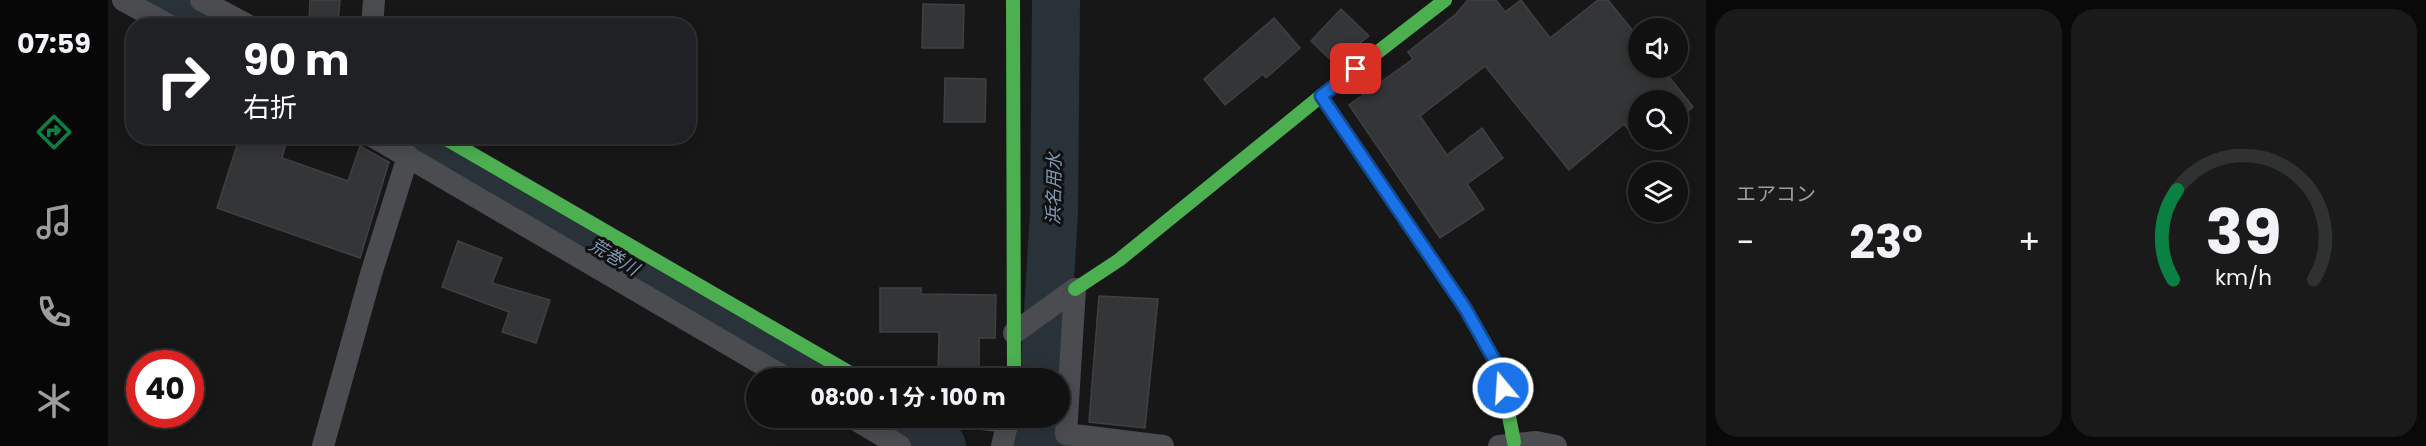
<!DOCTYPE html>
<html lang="ja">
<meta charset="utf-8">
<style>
body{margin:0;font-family:Poppins,"Noto Sans JP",sans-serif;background:#1a1a1a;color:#f1f3f6;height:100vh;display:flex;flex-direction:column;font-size:22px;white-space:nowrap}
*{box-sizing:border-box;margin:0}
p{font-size:20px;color:#9c9d9f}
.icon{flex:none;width:33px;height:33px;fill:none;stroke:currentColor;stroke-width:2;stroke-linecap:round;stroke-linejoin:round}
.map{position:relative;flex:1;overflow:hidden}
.side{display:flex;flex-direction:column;gap:9px;padding:9px;background:#090909;width:720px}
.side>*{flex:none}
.guide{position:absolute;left:18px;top:18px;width:570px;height:126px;border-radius:24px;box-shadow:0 3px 15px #0003,0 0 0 2px #303131;background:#202124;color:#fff;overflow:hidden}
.buttons{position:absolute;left:1520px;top:18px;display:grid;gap:12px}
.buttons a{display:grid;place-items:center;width:60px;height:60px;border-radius:50%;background:#111;box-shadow:0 3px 15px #0003,0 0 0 2px #303131;font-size:30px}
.speed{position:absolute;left:18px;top:350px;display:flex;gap:12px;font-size:30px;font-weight:700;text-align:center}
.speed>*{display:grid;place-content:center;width:78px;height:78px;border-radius:50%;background:#111;box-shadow:0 3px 15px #0003,0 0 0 2px #303131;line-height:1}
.speed .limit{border:9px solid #d22;background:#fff;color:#111}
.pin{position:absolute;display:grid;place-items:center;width:51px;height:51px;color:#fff;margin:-26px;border-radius:12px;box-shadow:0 3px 9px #0006}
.me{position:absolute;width:66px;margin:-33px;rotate:342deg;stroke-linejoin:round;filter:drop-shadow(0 0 4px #0008)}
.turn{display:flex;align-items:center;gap:21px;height:126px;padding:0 18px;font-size:27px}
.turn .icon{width:78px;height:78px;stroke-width:2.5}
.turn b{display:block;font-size:42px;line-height:51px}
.big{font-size:45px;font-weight:700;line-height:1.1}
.side .tile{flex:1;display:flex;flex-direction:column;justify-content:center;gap:9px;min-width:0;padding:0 21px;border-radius:24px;background:#1a1a1a}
.side .dial{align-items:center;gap:0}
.dial svg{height:156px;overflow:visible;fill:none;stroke:#303131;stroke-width:7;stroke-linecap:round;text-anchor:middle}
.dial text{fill:#f1f3f6;stroke:none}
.heat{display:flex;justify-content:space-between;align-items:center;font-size:33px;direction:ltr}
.side .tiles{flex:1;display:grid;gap:9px;grid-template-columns:repeat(2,1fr)}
.trip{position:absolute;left:638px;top:368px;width:324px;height:60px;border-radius:30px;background:#111;box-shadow:0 3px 15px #0003,0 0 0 2px #303131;font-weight:700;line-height:60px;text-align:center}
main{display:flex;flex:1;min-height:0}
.menu{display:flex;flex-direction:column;width:108px;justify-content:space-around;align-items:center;background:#070707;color:#9c9d9f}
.menu .icon{width:42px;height:42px}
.menu .on{color:#0b8043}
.menu b{font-size:27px;color:#f1f3f6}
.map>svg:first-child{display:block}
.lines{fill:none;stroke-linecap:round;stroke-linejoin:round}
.stream{stroke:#2a3239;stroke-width:8}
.river{stroke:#2a3239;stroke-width:48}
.building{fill:#343537;stroke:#3f4043;stroke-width:1.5}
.street{stroke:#4b4c50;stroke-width:22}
.fast{stroke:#4caf50;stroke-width:14}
.route-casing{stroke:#114b97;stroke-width:15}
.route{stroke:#1a73e8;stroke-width:10}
.labels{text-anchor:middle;stroke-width:6;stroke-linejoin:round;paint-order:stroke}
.water-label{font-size:18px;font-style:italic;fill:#7f9bb3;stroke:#111113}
</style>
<main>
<nav class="menu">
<b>07:59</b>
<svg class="icon on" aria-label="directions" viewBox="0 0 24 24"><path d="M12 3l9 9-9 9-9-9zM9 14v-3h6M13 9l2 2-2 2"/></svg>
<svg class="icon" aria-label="music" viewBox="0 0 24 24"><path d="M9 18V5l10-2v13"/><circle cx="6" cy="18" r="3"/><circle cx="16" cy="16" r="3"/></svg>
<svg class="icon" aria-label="phone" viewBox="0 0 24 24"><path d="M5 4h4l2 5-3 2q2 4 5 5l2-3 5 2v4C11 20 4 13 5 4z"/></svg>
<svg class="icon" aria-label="climate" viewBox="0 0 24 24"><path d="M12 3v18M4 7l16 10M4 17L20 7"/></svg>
</nav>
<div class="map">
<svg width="1598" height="446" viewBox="0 0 1598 446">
<rect width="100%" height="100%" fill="#171717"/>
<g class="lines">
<path class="stream" d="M928,438L960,443"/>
<path class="river" d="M62,0L107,26
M301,136L647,338L710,378
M936,378L946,213L948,0
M770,417L801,437L834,446
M926,446L931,417"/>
</g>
<path class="building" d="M202,0H232L230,23L201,22Z
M1360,0H1388L1397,12L1413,0L1442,38L1490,0H1500L1530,37V68H1554L1585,107L1569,121V100H1530V140H1546L1535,148L1516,124L1461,170L1377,66L1312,116L1339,155L1374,128L1395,158L1359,184L1376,209L1332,238L1241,105L1305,59L1300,52L1348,14Z
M815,4L856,5L855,48H814Z
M1233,9L1261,36L1226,63L1203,41Z
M1166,18L1192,48L1158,78L1155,74L1117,105L1096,79Z
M837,78L878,79L877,122H836Z
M132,136H180L174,158L240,181L252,146L281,162L252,258L109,208Z
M350,241L394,258L384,283L442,300L428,343L394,332L401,312L334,287Z
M772,288H813V294L888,295L887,338H871V378H830L831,332H772Z
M991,296L1050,299L1037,428L981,422Z"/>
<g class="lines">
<path class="street" d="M15,0L62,26
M93,0L141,26
M264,26L266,0
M264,136L678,378
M967,289L958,434L1055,446
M906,333L967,289
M743,417L792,446
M856,417L900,422
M215,446L263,274L300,156
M894,446L901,417
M1391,446L1428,442L1448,446"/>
<path class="fast" d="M905,0L906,378
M1213,96L1357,308L1392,370L1406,442
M333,136L751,378
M967,289L1011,260L1213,96L1337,0"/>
</g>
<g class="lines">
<defs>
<path id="route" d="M1248,69L1213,96L1357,308L1392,370L1395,388"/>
</defs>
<use href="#route" class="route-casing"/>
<use href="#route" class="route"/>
</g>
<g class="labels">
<g class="water-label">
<text transform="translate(946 189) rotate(-89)" y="6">浜名用水</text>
<text transform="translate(506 257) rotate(31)" y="6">荒巻川</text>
</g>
</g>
</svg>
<div class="buttons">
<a><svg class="icon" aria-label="sound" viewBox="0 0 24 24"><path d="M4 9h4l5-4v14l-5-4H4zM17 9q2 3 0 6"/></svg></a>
<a><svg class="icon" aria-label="search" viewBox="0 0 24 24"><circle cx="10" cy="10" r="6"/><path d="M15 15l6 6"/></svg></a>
<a><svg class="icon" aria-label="layers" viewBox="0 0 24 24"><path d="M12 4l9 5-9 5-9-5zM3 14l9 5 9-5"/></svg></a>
</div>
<div class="speed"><div class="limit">40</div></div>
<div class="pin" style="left:1248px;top:69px;background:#d93025"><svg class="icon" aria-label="arrive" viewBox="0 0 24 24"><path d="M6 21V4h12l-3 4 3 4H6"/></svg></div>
<svg class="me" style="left:1395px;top:388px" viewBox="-20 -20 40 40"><circle r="17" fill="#1a73e8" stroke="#fff" stroke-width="3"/><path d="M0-11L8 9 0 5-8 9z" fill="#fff"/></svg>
<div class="trip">08:00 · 1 分 · 100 m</div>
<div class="guide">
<div class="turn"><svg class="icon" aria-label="right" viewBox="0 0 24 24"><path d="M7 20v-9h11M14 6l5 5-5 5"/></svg><div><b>90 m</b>右折</div></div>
</div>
</div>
<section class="side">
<div class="tiles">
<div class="tile"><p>エアコン</p>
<div class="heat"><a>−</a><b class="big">23°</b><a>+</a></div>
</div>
<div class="tile dial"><svg viewBox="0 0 100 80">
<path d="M14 69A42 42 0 1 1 86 69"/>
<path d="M14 69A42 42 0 0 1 16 23" stroke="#0b8043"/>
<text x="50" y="56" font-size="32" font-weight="700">39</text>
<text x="50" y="72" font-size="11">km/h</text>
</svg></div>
</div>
</section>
</main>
